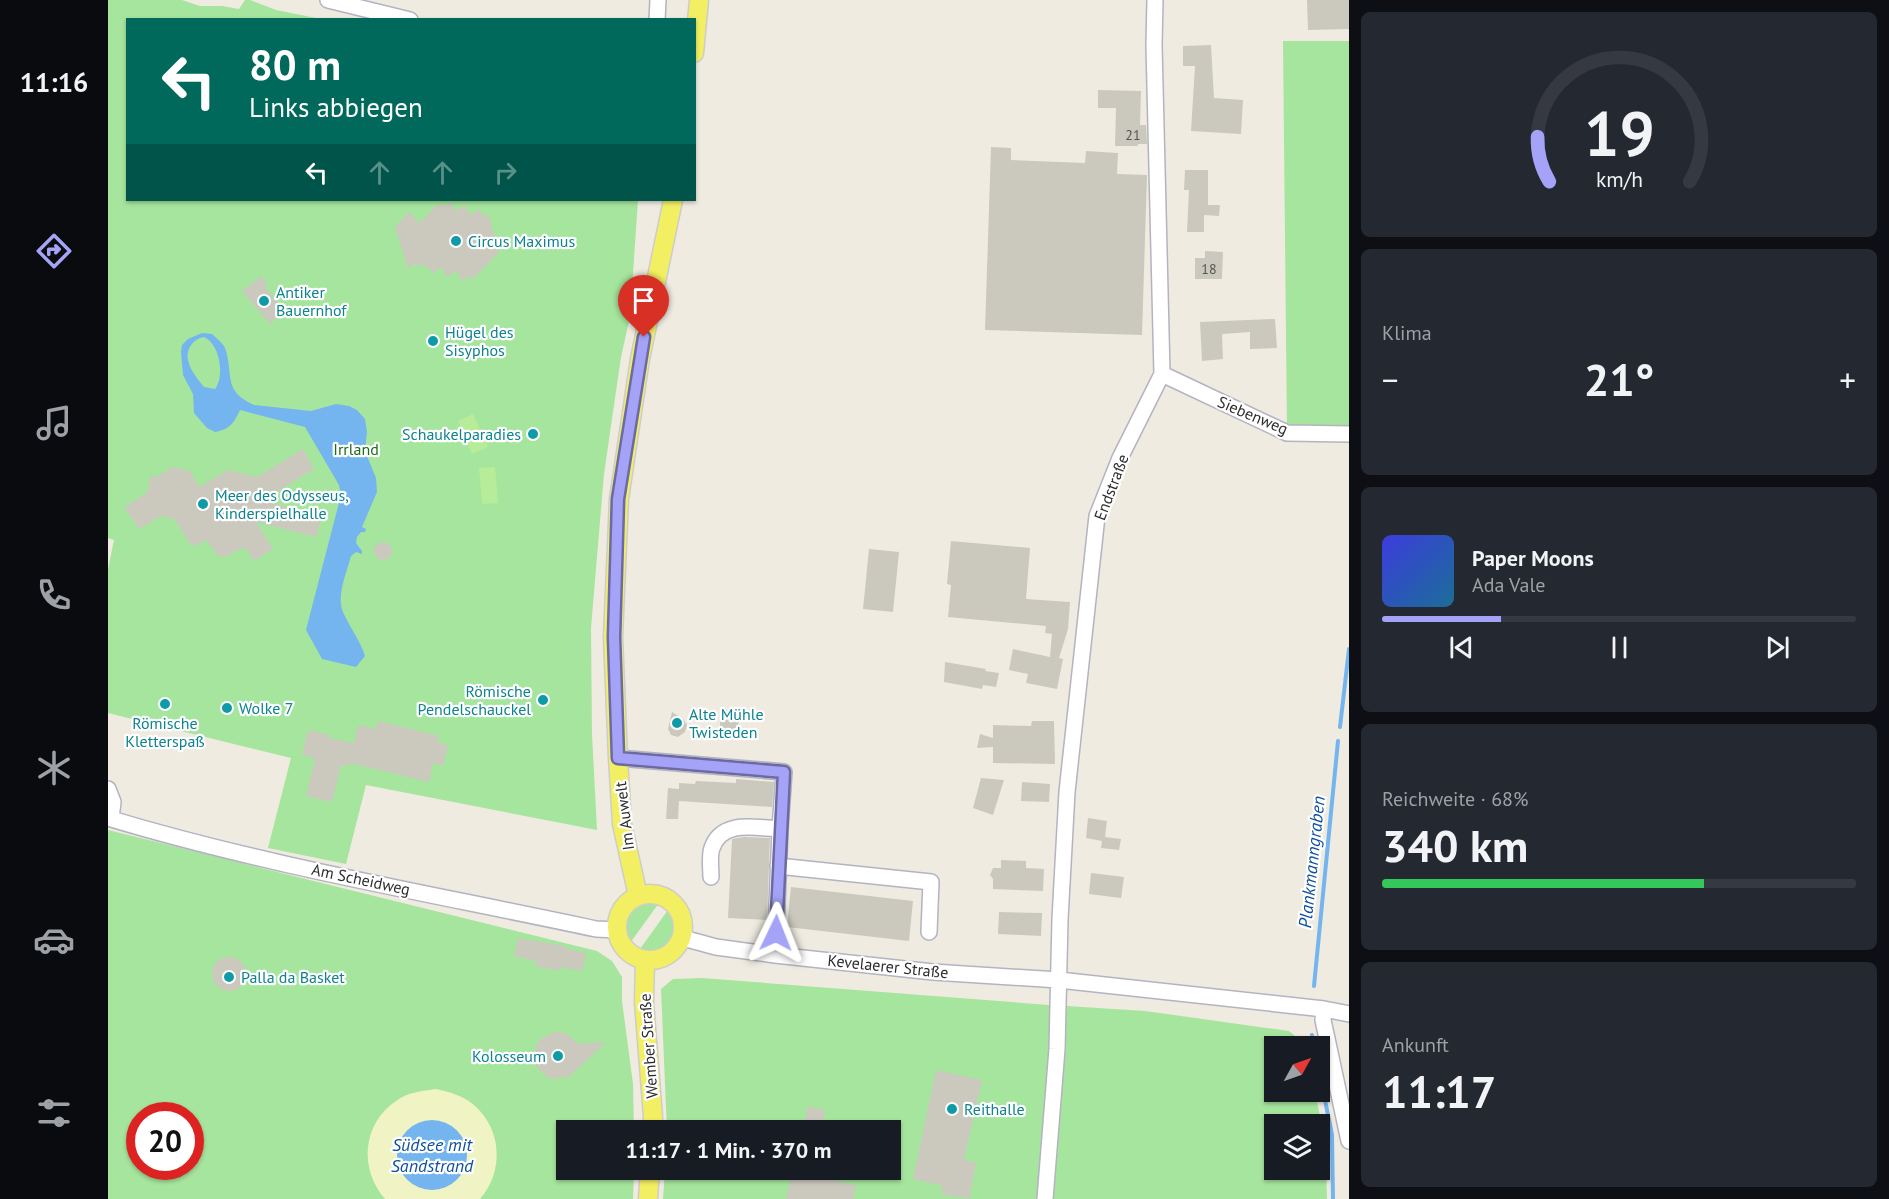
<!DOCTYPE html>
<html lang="de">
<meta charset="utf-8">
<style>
body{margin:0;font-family:"PT Sans",sans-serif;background:#242831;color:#f1f3f6;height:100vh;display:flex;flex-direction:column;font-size:22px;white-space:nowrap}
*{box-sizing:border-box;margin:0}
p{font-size:20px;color:#9ea1a6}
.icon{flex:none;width:33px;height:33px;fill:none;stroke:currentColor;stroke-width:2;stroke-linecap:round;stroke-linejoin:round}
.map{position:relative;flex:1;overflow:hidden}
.sheet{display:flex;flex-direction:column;gap:12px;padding:12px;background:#0d0f14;width:540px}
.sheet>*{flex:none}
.banner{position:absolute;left:18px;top:18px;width:570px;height:183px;border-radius:0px;box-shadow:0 2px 4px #0004;background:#00695c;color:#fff;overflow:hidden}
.needle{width:39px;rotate:50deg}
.controls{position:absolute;left:1156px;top:1036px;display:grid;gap:12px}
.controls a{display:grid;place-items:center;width:66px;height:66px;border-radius:0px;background:#171b24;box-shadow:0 2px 4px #0004;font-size:30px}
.speed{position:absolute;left:18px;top:1102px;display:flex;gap:12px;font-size:30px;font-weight:700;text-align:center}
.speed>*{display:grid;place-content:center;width:78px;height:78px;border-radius:50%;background:#171b24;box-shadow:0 2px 4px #0004;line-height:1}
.speed .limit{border:9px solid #d22;background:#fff;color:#111}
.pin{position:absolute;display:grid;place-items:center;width:51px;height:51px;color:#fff;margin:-62px -26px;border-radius:50% 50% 50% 0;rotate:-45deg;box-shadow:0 0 6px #0007}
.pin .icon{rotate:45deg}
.me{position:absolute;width:66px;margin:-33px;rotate:2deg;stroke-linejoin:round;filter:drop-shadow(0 0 4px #0008)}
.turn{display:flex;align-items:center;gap:21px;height:126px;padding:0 24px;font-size:27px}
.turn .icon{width:78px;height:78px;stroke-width:2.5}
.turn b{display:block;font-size:42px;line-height:51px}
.lanes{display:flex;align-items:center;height:57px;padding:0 24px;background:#0003;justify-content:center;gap:30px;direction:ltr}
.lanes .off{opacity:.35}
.big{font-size:45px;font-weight:800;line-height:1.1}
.sheet .widget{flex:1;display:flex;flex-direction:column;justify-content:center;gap:9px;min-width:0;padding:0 21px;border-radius:9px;background:#242831}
.sheet .dial{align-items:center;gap:0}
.dial svg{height:156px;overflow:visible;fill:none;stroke:#363941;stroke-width:7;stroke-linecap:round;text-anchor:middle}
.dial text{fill:#f1f3f6;stroke:none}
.song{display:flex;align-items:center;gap:18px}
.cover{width:72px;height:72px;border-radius:9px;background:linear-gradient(135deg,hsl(240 70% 55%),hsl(200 70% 35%))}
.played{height:6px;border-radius:3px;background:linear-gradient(90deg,#a4a3f8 25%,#363941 25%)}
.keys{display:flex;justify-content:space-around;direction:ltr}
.heat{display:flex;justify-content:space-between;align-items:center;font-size:33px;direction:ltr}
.charge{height:9px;border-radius:4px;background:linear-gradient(90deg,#34c759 68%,#363941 0)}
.trip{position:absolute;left:448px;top:1120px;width:345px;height:60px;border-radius:0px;background:#171b24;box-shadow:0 2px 4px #0004;font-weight:800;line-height:60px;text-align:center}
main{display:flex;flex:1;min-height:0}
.menu{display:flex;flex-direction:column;width:108px;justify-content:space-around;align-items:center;background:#090b0e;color:#9ea1a6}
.menu .icon{width:42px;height:42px}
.menu .selected{color:#a4a3f8}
.menu b{font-size:27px;color:#f1f3f6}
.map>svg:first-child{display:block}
.green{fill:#a6e59d;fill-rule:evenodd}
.sand{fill:#f0f3c4}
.pitch{fill:#b7ec99}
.water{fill:#74b5f0;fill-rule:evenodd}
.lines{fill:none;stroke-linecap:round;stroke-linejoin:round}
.stream{stroke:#74b5f0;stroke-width:4}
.building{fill:#cbc9be}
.minor-casing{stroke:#b4b3c1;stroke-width:18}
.major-casing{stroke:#cdcdcd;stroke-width:21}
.minor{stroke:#fff;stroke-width:15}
.major{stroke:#f2ef62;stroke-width:18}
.route-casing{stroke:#6b6aa1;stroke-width:15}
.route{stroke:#a4a3f8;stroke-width:10}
.culture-dot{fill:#0f9aa8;stroke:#fff;stroke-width:2}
.labels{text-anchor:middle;stroke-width:4.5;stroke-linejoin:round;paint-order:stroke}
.number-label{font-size:14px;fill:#545451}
.culture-label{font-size:16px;fill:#0d838f;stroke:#fff;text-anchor:start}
.street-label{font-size:16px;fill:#2d2d2d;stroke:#fff}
.park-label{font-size:16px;fill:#1b6d1b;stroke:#fff}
.water-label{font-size:18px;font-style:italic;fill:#0d4fa2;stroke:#fff}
</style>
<main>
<nav class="menu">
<b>11:16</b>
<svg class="icon selected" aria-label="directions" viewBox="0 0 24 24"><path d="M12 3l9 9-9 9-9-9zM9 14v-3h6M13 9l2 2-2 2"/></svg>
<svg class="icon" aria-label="music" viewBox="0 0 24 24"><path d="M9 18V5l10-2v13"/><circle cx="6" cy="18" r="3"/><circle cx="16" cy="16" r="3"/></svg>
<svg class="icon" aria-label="phone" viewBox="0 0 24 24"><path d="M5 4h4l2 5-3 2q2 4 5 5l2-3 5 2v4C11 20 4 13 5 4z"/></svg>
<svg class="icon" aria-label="climate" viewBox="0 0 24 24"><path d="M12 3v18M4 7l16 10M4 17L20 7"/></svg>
<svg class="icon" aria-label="car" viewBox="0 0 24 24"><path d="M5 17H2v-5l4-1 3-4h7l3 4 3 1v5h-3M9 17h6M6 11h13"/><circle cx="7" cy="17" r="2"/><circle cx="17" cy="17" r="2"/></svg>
<svg class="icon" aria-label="filters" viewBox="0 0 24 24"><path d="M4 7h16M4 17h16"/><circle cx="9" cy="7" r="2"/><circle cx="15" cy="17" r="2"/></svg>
</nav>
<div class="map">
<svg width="1241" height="1199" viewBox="0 0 1241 1199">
<rect width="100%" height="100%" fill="#efebe0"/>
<path class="green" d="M0,0H74L92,6H114L131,9L137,0H142L168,10L213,19L20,20V200H530L522,317L513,357L496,474L483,628L484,734L489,830L258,785L238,864L160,848L183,758L0,713V569L6,540L0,538Z
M1175,41H1241V434L1179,433Z
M0,830L489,951L504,961L514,977V1001L525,1084L526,1131H459V1170H526L525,1199H0ZM32,1116H82V1167H32Z
M538,901L551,903L522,943C512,925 518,908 538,901Z
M560,910C578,930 557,958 532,949Z
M594,978L941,1005L942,1036L933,1199H555L557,1170H783V1131H559L553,989L565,979Z
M959,1006L1037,1011L1181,1031L1196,1043L1197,1047H1167V1092H1207L1217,1140L1219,1199H945L954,1036ZM1167,1125H1212V1170H1167Z"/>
<path class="sand" d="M328,1089C342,1092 356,1096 367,1106C394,1130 396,1172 372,1199H277C251,1169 254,1124 288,1101C300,1092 314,1091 328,1089Z"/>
<path class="pitch" d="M365,414L380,447L364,454L350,421Z
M387,467L390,503L374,504L371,468Z"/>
<path class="water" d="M94,333L104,334C108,338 114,342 117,348C126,374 114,391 146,405L203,411L228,404L241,406L249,410L257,419L259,432L257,451L268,478L269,492L254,527L258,529L257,532H253L249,537L248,543L254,551V554L248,552L243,556C239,572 228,596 235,612C242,628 252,640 257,656L248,667L214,659L198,630L233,495L231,485L197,427L132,410C126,423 122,429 107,432L99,428L86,413L85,394L75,375L73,352L74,345L80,339ZM96,337C112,344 117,376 107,389L96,387C87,376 72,358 84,344C88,340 90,338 96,337Z
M289 1155a35 35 0 1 1 70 0a35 35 0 1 1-70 0Z"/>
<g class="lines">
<path class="stream" d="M1232,727L1241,649
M1206,986L1230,741
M1204,1035L1206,1047
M1212,1075L1224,1135L1225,1199"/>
</g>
<path class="building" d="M1199,0H1241V29L1200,30Z
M1103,45L1106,98L1135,100L1133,134L1083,131L1087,66H1075V46Z
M990,90L1033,91L1032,125H1038L1039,144H1030V146H1007L1008,108H990Z
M883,147L903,148V160L977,163L978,151L1010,153L1009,174L1039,175L1034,335L877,330Z
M1077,170H1100V205H1112L1111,216L1096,215V232H1079L1081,190H1076Z
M342,202L348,211L357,205L362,215L371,209L375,215L381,216L391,252L366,278L360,277L354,281L348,271L339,277L333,267L324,274L321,267L306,264L300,269L287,227L301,212L311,223L330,204L336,206Z
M1097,251L1115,252L1114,279H1087V258H1097Z
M153,276L160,285L157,287L177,311L162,324L134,291Z
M1167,319L1169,348L1142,349V332L1115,334L1114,335L1115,359L1094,361L1092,322Z
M195,449L206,469L154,501L214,515L208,537L148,522L165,549L146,561L137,547L116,557L110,556L98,540L88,546L83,545L66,519L53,516L31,529L16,507L39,493L43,475L48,477L64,467L82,471L91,487L120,470L149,477Z
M843,541L922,548L918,599L962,602L960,629L951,658L955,659L949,689L918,683L920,674L901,670L905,649L942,657L944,634L937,633L938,626L840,617L843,585L839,584Z
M266 551a9 9 0 1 1 18 0a9 9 0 1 1-18 0Z
M761,549L791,552L785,612L755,609Z
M837,662L878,669L877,671L891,673L888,687L875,685L874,689L836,682Z
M618,710H631L630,736H612V718H617Z
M564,712L575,719L579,725L577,732L570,737L563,735L560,729Z
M270,721L331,736L329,742L340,745L335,766L325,763L321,782L242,763L241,766L233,765L224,802L198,796L207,758L194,755L200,730L221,735V738L246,743L250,725L268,729Z
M924,721H946L947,764L885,763V747L869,748L872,734L885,738V725L923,726Z
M873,778L896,780L885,815L865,808Z
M628,779L666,782L664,807L571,801L570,819H558L560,788L571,789V783L587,784L588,781L628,783Z
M914,782L942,784L941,802L913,801Z
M980,818L999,821L997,837L1013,839L1011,850L993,848L994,841L978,838Z
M636,837L662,838L659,920L620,918L624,839Z
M893,860L918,861V868L936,869L935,891L885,889V879L882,875L885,868H893Z
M983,873L1016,877L1013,898L981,894Z
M683,887L805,901L801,941L679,927Z
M891,912L934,913L933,936L890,934Z
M410,938L457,946L456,948L478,953L474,971L452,967L451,971L427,966L428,961L406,956Z
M104 974a17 17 0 1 1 34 0a17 17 0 1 1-34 0Z
M451,1032L459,1034L471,1044L498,1042L462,1076L447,1079L439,1077L428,1066L426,1058L428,1045L433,1039L444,1033Z
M828,1070L874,1080L856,1160L868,1163L861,1199L833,1194L835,1186L805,1179Z
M700,1106L717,1110L713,1131H694Z
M684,1170H704L703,1176L748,1185L745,1199H678Z"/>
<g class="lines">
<defs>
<path id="minor" d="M220,0L302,20
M549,20L550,0
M1054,374L1179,433L1241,434
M510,758L676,772L672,829L667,955
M0,789L5,802L3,818
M0,818C159,866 325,894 488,929L509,930
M670,866L823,882L821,932
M603,877C603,869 601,856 604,848C614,819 648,828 672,829
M575,938L608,947L667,955L825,972L951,980L1216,1009L1241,1014
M1216,1009L1215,1020L1241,1141
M937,1199L949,1049L952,919L959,792L989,516L1012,458L1054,374L1046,45L1047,0"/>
<path id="major" d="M586,53L591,0
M509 927a33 33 0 1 1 66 0a33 33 0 1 1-66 0Z
M530,896L514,824L510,758L505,637L511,499L532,359L565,200
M537,961L536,1002L545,1117L544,1131
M540,1199L542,1170"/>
</defs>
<use href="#minor" class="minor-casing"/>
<use href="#major" class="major-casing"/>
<use href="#minor" class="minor"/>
<use href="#major" class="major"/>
</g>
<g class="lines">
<defs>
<path id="route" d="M536,337L510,499L506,637L510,758L676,772L668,933"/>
</defs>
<use href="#route" class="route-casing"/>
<use href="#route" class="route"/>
</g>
<g class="culture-dot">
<circle cx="348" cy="241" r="6"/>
<circle cx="156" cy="301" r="6"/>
<circle cx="325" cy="341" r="6"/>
<circle cx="425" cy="434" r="6"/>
<circle cx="95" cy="504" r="6"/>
<circle cx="435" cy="700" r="6"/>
<circle cx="57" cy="704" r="6"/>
<circle cx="119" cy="708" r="6"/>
<circle cx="569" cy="723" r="6"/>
<circle cx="121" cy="977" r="6"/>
<circle cx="450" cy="1056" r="6"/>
<circle cx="844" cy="1109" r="6"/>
</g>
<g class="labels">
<g class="number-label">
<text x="1025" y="140">21</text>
<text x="1101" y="274">18</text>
</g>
<g class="culture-label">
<text x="360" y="247">Circus Maximus</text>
<text x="168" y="298">Antiker<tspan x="168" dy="18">Bauernhof</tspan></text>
<text x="337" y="338">Hügel des<tspan x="337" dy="18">Sisyphos</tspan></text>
<text x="413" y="440" text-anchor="end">Schaukelparadies</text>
<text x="107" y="501">Meer des Odysseus,<tspan x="107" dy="18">Kinderspielhalle</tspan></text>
<text x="423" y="697" text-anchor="end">Römische<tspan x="423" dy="18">Pendelschauckel</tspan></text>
<text x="131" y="714">Wolke 7</text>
<text x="581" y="720">Alte Mühle<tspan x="581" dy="18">Twisteden</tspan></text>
<text x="57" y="729" text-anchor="middle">Römische<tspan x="57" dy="18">Kletterspaß</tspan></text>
<text x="133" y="983">Palla da Basket</text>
<text x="438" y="1062" text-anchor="end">Kolosseum</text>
<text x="856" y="1115">Reithalle</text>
</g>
<g class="street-label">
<text transform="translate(1145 415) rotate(23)" y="6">Siebenweg</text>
<text transform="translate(1003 487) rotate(-69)" y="6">Endstraße</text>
<text transform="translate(516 816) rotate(-97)" y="6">Im Auwelt</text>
<text transform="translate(253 879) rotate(12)" y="6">Am Scheidweg</text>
<text transform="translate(780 966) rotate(6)" y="6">Kevelaerer Straße</text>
<text transform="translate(540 1046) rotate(-94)" y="6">Wember Straße</text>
</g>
<g class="park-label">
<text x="248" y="455">Irrland</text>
</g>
<g class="water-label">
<text transform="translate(1204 862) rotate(-84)" y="6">Plankmanngraben</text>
<text x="324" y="1151">Südsee mit<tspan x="324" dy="21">Sandstrand</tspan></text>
</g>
</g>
</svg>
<div class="controls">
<a><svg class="needle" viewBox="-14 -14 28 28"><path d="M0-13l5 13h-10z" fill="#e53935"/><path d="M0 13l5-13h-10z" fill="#9ea1a6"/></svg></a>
<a><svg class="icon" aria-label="layers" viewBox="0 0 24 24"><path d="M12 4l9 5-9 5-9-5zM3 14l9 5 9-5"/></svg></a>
</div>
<div class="speed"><div class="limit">20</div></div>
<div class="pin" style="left:536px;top:337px;background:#d93025"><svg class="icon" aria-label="arrive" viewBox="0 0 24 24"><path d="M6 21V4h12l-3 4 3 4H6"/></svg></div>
<svg class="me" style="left:668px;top:933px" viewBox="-20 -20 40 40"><path d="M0-17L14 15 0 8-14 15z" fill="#a4a3f8" stroke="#fff" stroke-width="4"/></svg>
<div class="trip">11:17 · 1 Min. · 370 m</div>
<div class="banner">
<div class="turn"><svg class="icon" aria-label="left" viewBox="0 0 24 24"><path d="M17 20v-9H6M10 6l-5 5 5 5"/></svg><div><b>80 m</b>Links abbiegen</div></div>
<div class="lanes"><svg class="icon" aria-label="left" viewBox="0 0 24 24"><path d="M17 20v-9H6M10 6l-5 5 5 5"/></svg><svg class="icon off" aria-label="ahead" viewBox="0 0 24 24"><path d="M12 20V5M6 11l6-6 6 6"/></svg><svg class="icon off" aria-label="ahead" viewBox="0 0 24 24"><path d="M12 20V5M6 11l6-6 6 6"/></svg><svg class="icon off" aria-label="right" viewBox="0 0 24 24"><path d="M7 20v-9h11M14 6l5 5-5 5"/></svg></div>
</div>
</div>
<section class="sheet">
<div class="widget dial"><svg viewBox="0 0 100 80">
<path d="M14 69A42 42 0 1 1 86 69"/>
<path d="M14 69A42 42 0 0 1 8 46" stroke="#a4a3f8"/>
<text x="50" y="56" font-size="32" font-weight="700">19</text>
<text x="50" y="72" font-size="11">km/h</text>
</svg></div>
<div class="widget"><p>Klima</p>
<div class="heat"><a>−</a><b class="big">21°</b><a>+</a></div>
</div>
<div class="widget">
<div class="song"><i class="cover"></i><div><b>Paper Moons</b><p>Ada Vale</p></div></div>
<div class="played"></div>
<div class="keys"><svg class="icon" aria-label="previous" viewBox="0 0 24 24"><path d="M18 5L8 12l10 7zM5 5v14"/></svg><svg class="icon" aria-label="pause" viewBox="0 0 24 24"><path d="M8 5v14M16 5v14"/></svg><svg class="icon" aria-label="next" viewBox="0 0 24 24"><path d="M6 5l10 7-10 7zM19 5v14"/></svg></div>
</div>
<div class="widget"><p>Reichweite · 68%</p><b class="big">340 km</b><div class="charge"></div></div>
<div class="widget"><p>Ankunft</p><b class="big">11:17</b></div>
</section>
</main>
